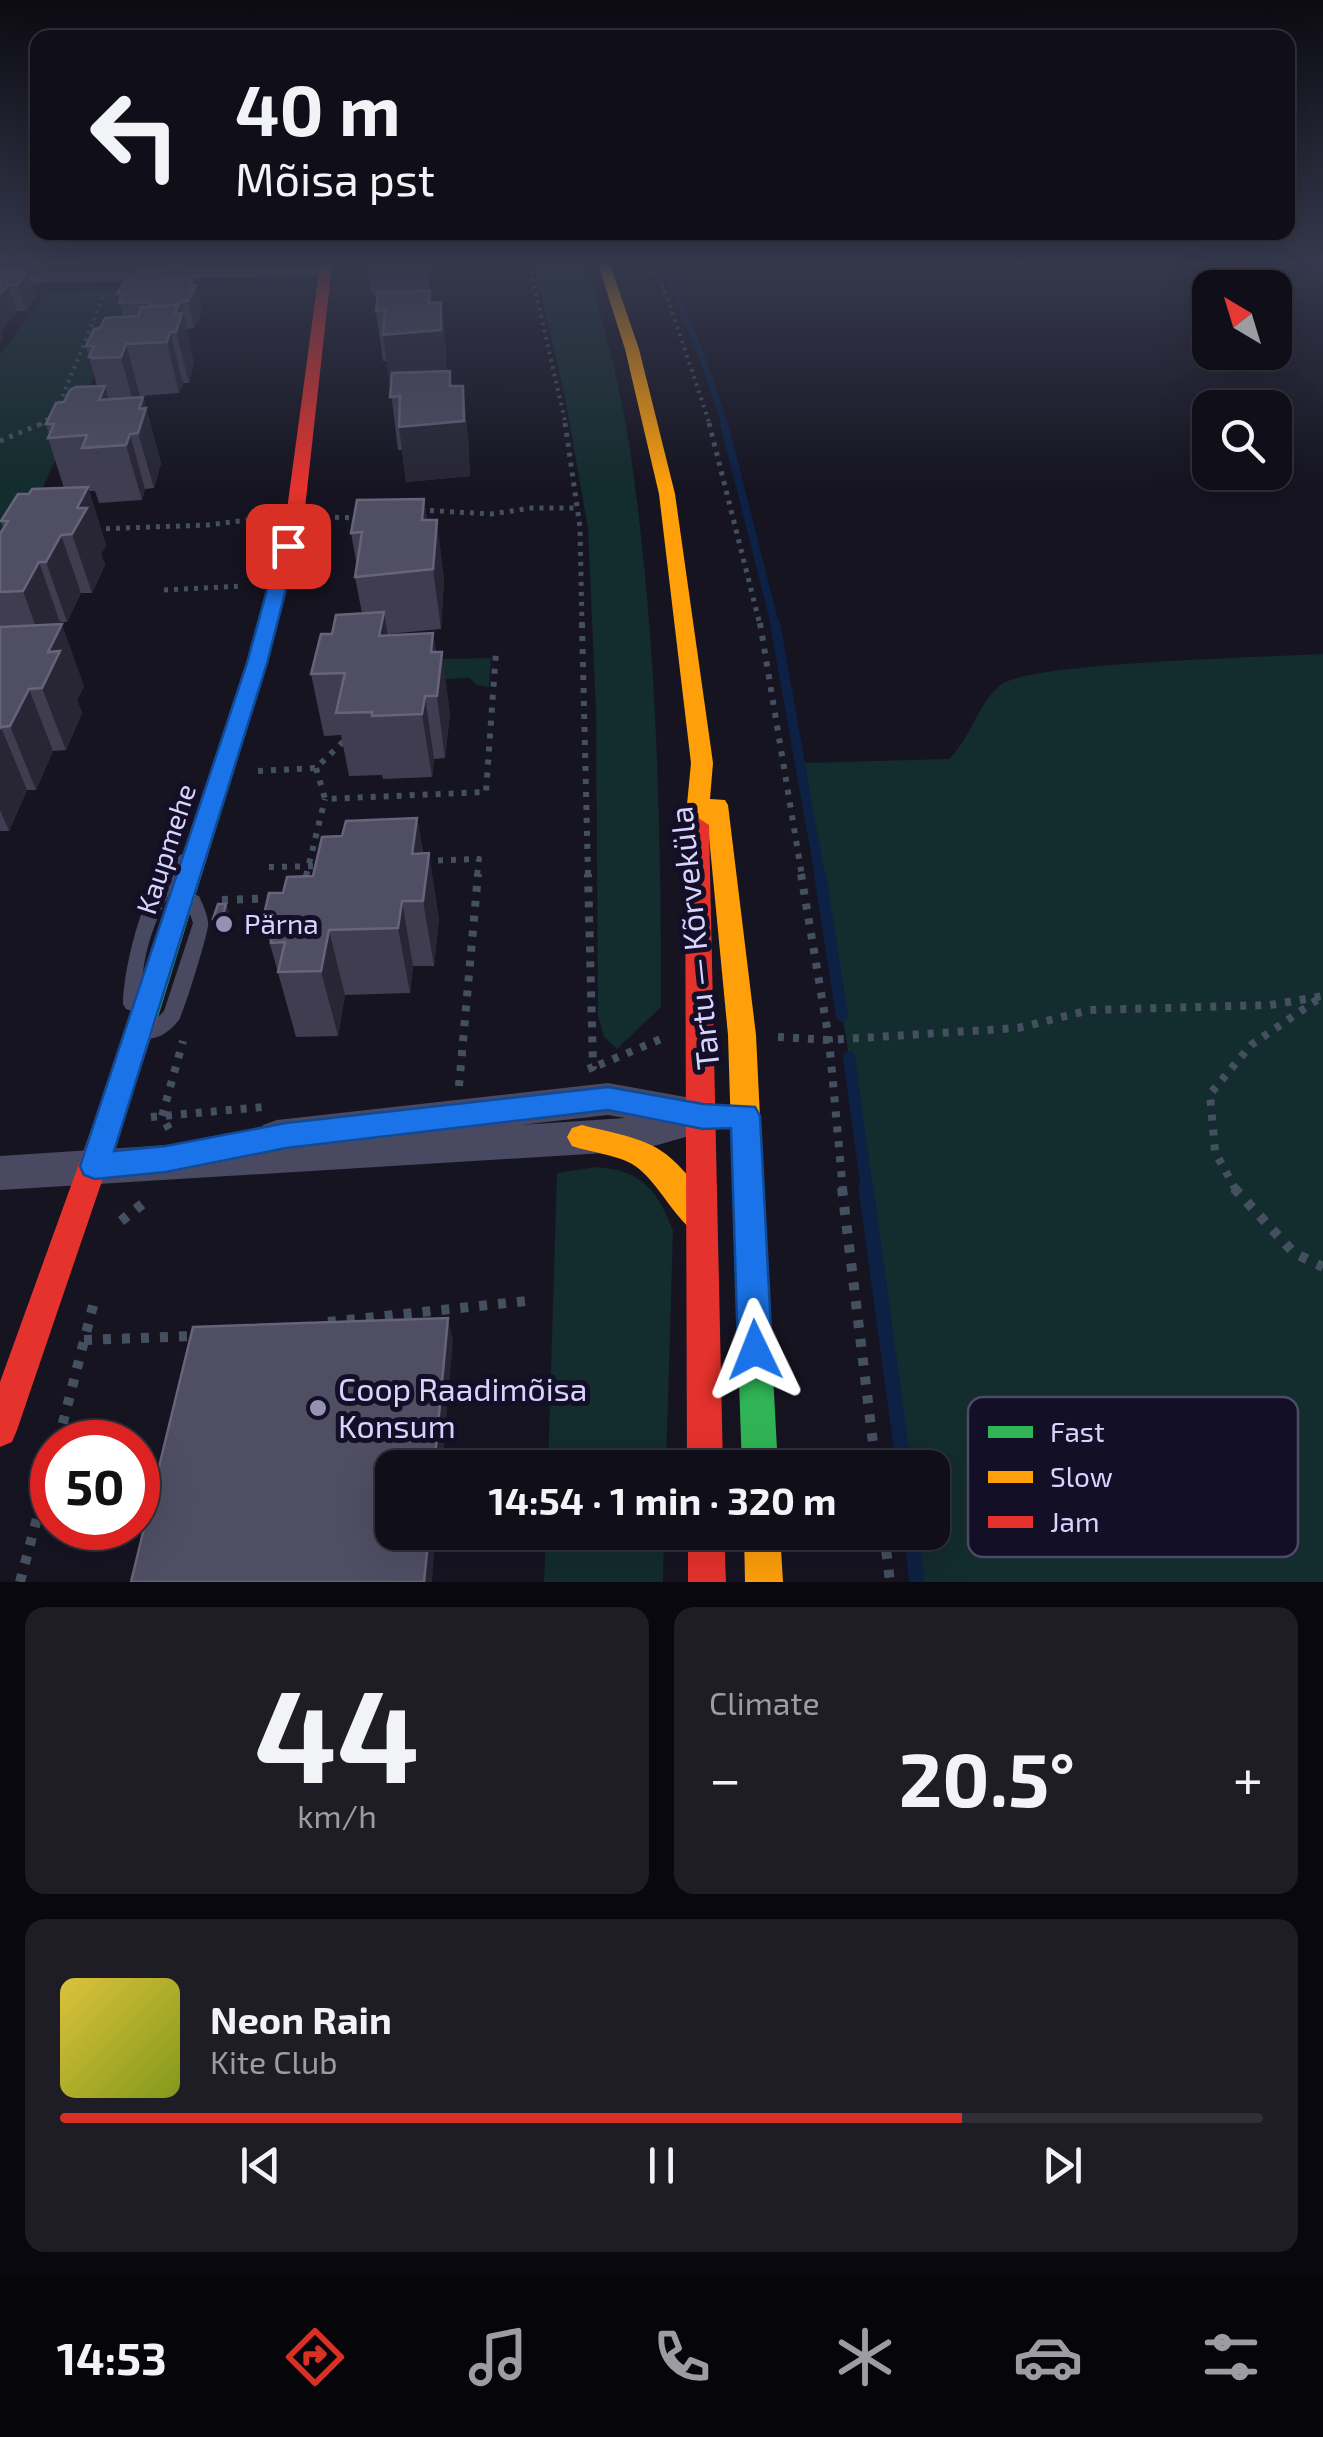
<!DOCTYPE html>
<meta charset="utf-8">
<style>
body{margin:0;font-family:"Exo 2",sans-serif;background:#1e1d26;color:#f1f3f6;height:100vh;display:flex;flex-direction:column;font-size:38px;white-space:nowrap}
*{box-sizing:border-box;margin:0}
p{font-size:32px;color:#9c9ca2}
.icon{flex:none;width:55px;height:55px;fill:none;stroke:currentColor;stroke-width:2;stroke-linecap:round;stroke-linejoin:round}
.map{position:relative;height:1582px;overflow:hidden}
.panel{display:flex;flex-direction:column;gap:25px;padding:25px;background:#09080e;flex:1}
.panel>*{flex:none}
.top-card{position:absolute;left:30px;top:30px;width:1265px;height:210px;border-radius:20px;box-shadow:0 10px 40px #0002,0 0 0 2px #302f38;background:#100f19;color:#f1f3f6;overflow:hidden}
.needle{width:65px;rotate:322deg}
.controls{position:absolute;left:1192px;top:270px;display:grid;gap:20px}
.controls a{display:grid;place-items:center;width:100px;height:100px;border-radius:20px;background:#100f19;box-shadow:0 10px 40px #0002,0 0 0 2px #302f38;font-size:50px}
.speed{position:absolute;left:30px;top:1420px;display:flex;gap:20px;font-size:50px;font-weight:700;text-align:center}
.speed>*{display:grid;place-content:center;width:130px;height:130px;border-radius:50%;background:#100f19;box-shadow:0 10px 40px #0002,0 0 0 2px #302f38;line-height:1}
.speed .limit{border:15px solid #d22;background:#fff;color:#111}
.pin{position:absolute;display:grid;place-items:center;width:85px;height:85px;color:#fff;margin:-42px;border-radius:20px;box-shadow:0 5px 15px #0006}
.me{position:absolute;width:110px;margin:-55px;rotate:358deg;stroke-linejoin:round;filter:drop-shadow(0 0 8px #0008)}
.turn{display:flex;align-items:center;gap:35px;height:210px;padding:0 40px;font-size:45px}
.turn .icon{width:130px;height:130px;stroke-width:2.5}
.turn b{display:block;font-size:70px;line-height:85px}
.big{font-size:75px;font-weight:700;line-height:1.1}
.panel .tile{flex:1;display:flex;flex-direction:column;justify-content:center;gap:15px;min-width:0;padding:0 35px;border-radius:20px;background:#1e1d26}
.panel .dial{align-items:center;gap:0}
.dial b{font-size:130px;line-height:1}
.song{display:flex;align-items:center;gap:30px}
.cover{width:120px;height:120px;border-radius:15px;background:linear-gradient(135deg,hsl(50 70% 55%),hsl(70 70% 35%))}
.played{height:10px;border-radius:5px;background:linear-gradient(90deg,#d93025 75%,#302f38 75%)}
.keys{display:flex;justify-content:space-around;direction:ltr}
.heat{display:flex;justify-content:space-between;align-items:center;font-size:55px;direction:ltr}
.panel .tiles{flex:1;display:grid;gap:25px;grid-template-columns:1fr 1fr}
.tile:last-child{grid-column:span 2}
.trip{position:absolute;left:375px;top:1450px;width:575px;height:100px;border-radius:20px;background:#100f19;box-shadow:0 10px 40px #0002,0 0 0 2px #302f38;font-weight:700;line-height:100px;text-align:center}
.dock{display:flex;height:160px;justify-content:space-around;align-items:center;background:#06060a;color:#9c9ca2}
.dock .icon{width:70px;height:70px}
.dock .current{color:#d93025}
.dock b{font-size:45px;color:#f1f3f6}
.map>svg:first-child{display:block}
.green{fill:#132c2d}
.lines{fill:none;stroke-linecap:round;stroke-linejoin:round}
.stream-far4{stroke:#0d2144;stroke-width:6}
.stream-far3{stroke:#0d2144;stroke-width:8}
.stream-far2{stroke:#0d2144;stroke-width:10}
.stream-far1{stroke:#0d2144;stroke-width:12}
.stream{stroke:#0d2144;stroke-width:15}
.path-far4{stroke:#44505f;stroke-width:4;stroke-dasharray:2.5 5;stroke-linecap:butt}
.path-far3{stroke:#44505f;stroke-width:5;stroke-dasharray:4 6;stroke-linecap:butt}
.path-far2{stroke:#44505f;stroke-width:6;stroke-dasharray:5 8;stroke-linecap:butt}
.path-far1{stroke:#44505f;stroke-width:8;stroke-dasharray:6 9;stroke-linecap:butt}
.path{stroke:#44505f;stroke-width:10;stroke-dasharray:8 11;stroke-linecap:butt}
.lane{fill:#4a4962;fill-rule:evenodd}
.street{fill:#4a4962;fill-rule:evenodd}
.fast{fill:#30b455;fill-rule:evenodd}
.slow{fill:#ff9f0a;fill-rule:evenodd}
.jam{fill:#e5322d;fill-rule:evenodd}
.wall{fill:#403d50}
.shaded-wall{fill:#282635}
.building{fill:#504e63;stroke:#66637b;stroke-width:2.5}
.route{fill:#1a73e8;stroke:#114b97;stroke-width:2.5}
.poi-dot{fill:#9591b1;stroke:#130f26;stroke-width:4}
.labels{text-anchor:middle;stroke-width:10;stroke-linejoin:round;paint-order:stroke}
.street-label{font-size:28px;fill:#d9d4ff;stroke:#130f26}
.poi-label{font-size:28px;fill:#d9d4ff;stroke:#130f26;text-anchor:start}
.near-street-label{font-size:32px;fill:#d9d4ff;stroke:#130f26}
.near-poi-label{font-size:32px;fill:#d9d4ff;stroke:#130f26;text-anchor:start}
.key{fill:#130f26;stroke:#4e4a67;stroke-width:2.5}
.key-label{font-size:28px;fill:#d9d4ff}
</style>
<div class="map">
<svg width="1323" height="1582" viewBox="0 0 1323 1582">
<rect width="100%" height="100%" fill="#161421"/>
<path class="green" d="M534,264H587C603,325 621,387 630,450C657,634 661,821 661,1007L617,1049L604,1037L598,1016L596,711L588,528L564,392Z
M134,290L24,528L0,567V355L46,293Z
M1323,654V1582H917L911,1533L932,1532V1468L904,1467L849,1057L803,763L949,759C971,738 978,702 1002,684C1033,662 1271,657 1323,654Z
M491,658L489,687L476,685L470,678L445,679L437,659Z
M596,1167C642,1170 658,1191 673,1231L666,1467L548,1468L557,1173Z
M546,1533H664L663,1582H544Z"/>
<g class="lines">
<path class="stream-far4" d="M663,264L701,354L725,425"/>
<path class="stream-far3" d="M724,423L775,625"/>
<path class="stream-far2" d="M775,623L820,876"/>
<path class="stream-far1" d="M820,874L842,1016
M849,1057L867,1190"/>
<path class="stream" d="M866,1188L904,1468
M911,1532L917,1582"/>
<path class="path-far4" d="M496,264L497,271
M529,264L566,425
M652,264L670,305L710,425
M421,267L440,264
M40,425L57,410L103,297"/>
<path class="path-far3" d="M565,423L580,527L582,625
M709,423L760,625
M0,441L43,423
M420,510L491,514L532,508H577
M325,517L358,518
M96,529L208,525L263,518
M164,590L243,586"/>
<path class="path-far2" d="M582,623L588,876
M760,623L802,876
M316,768L325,799L486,792L496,651
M258,771L316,768L346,739
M425,861L479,859L477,876
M269,867L322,866
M306,876L325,799"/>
<path class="path-far1" d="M801,874L829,1040L843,1190
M305,882L307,874
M222,900L276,898
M778,1037L829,1040L1018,1028L1090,1010L1270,1005L1323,996
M599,1065L661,1039
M588,1069L593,1067L588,874
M459,1086L478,874
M151,1117L263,1107
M169,1129L162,1116L183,1041
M1236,1190L1215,1152L1210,1094L1251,1045L1317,1000"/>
<path class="path" d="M842,1188L876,1468
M1234,1188L1294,1253L1323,1267
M121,1221L150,1198
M328,1322L526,1301
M84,1340L196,1336
M58,1442L95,1298
M884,1532L890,1582
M20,1582L52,1462"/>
<path class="lane" d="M182,854L188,856L190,860C159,907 141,946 141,1004L138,1009L132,1011L126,1009L123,1004C124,965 145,872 182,854Z
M193,894L199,896C203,905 209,917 208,926C207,937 184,1012 179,1020C171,1030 158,1041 146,1038L143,1033L164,1011L193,923L185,900L187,896Z"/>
<path class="street" d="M325,266L331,267V275L0,284V274Z
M608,1083L702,1100L716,1105L722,1117L717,1128L654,1146L604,1153L0,1190V1156L259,1139L263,1125L277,1120ZM608,1115L625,1118L520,1125Z"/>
<path class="fast" d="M287,542L296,547L267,663L158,1017L155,1024L145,1028L135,1024L132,1017L247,663L278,547Z
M751,1248L762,1253L767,1263L778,1468H742L735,1263L740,1253Z"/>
<path class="slow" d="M598,264H610L639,349L675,494L713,763L710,799L725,800L728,805L756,1035L767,1263L762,1273L751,1278L740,1273L735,1263L728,1035L708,826L697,833L685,825L691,763L659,494L625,349Z
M582,1125C604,1131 630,1135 651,1145C679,1158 705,1195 717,1222L713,1232L702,1236C679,1227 661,1186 638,1168C622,1155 592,1153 572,1146L567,1137L572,1128Z
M744,1532H780L783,1582H745Z"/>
<path class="jam" d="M320,264H332L304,517L296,547L287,552L278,547L286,517Z
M697,817L709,825L723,1468H687L685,825Z
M145,1006L155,1010L158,1017L17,1430L12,1442L0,1447V1382L132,1017L135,1010Z
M688,1532H724L726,1582H688Z"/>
</g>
<path class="wall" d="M367,264H427L431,303L441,302L446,352V371H450L451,386H463L468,439L470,476L406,482L402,450H398L387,361H383L376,311L378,297L371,293Z
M0,268H24L36,297L26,311H17L0,332L3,339L0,342Z
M166,268L168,278L193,277L202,311L194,328L186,329L194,363L189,383H183L179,393L140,396L139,398L143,397L161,463L154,488L145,489L142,500L99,503L95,491H89L106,545L101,554L105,565L92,593H81L67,622H60L59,625L84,686L77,700L82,713L66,750L53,751L36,790H27L9,831H0V534L3,528L1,521L29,494L64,488L48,438L49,434L46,424L64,402L97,386L86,346L100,328L123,317L117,293L133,279Z
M424,499L427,520L444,578L441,629L388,634L433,633L436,652L450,713L445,758L434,759L432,777L383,779L382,775L349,776L341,735L324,736L311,674L332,634L362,613L355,577L357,566L351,533Z
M417,818L423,853L439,918L434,966H413L410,993L345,995L338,1036L296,1037L263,919L283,893L313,876L342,836Z
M226,904L230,916L226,931H217L213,919Z"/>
<path class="shaded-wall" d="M24,268L26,274L28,271L36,297L26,311L17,285L21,272Z
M193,277L202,311L194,328L188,301L189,285Z
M8,285L17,311L0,332L3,339L0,342V294Z
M430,291L434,331L441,302L446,352L447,381L390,386L383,335L429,303Z
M181,301L194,363L189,383L176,332L175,313Z
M170,332L183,383L179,393L167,342Z
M126,344L140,396L135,409L121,357Z
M450,371L455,422L463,386L468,439L470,476L406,482L399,427L450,386Z
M105,386L120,439L99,400Z
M143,397L161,463L154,488L138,433L139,409Z
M130,434L145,489L142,500L126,445Z
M88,487L106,545L101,554L105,565L92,593L72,534L77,508Z
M424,499L432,557L422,520Z
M437,520L444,578L441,629L433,569Z
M61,535L81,593L67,622L46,562Z
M39,562L60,622L45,652L23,591Z
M384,612L394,673L379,636Z
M62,624L84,686L77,700L82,713L66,750L42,688L48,652Z
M433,633L439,676L442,652L450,713L445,758L431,652Z
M29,689L53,751L36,790L10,726Z
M425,696L434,759L432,777L422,714Z
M1,727L27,790L9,831L0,810V729Z
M417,818L426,875L429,853L439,918L434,966L423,901L412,854Z
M402,901L413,966L410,993L398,928Z
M226,904L230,916L226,931L222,919Z
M329,930L345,995L338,1036L321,971Z
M448,1318L453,1340L442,1468H434Z
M429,1532H436L432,1582H424Z"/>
<path class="building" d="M377,264H416L377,266Z
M0,268H24L21,272L28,271L17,285H8L0,294Z
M166,268L160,278L193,277L189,285H196L188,301H181L177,309L178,305L149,307L152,302L119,303L124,293H117L126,279H133L138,271L146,269Z
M430,291L429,303L441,302V330L383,335L385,310L376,311L378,292Z
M178,305L175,313H182L176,332H170L167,342L126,344L121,357L94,358L89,357L94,346H86L94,329L100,328L105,318L138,316L141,307Z
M450,371V386H463L464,421L399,427L400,396L390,397L392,373Z
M105,386L99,400L143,397L139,409L146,408L138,433L130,434L126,445L82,448L87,435L48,438L54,424H46L56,403L64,402L70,390L76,387Z
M88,487L77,508H87L72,534L61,535L46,562H39L23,591L0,592V534L8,521H1L18,494H29L32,489Z
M424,499L422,520H437L433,569L355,577L362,532L351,533L357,500Z
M384,612L379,636L433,633L431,652H442L437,696H425L422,714L372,716V712L336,713L345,673L311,674L321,634H332L336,615Z
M62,624L48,652L60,651L42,688L29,689L10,726L1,727L0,729V627Z
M417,818L412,854L429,853L423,901H402L398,928L329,930L321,971L278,972L285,942L271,943L276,918L263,919L269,893H283L287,877L313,876L322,837L342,836L346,821Z
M218,904H226L222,919H213Z
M448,1318L434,1468H392V1532H429L424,1582H131L193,1327Z"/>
<linearGradient id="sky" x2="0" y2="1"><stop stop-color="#0c0b12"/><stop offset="0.54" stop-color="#363a4e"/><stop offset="1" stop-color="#363a4e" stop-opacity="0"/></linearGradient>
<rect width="1323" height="486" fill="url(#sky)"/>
<path class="route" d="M288,541L297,546L267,663L114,1151L166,1146L286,1123L608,1087L703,1104L755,1107L760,1116L772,1350L767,1362L755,1367L743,1362L738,1350L731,1128L703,1129L608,1110L286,1148L166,1172L95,1179L84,1175L80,1166L247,663L279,546Z"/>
<g class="poi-dot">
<circle cx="224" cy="924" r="10"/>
<circle cx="318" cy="1408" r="10"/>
</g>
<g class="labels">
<g class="street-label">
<text transform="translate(166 849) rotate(-72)" y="10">Kaupmehe</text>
</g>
<g class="poi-label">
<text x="244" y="934">Pärna</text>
</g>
<g class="near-street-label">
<text transform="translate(695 938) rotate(-96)" y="11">Tartu — Kõrveküla</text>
</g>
<g class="near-poi-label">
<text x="338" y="1401">Coop Raadimõisa<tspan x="338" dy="37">Konsum</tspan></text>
</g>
</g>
<rect x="968" y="1397" width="330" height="160" rx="15" class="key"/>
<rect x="988" y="1426" width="45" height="12" fill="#30b455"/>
<rect x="988" y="1471" width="45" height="12" fill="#ff9f0a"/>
<rect x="988" y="1516" width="45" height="12" fill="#e5322d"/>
<g class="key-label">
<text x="1050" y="1442">Fast</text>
<text x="1050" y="1487">Slow</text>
<text x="1050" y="1532">Jam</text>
</g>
</svg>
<div class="controls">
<a><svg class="needle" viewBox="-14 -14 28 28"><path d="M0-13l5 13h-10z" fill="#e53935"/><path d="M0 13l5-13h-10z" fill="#9c9ca2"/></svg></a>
<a><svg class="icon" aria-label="search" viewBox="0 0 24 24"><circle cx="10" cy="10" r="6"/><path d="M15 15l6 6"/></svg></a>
</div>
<div class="speed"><div class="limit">50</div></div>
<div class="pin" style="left:288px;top:546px;background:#d93025"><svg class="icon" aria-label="arrive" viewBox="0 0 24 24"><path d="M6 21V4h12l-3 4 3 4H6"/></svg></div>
<svg class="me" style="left:755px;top:1350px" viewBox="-20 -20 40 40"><path d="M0-17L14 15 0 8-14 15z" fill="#1a73e8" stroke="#fff" stroke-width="4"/></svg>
<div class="trip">14:54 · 1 min · 320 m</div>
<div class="top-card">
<div class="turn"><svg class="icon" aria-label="left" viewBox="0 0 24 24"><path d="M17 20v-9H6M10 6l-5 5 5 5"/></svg><div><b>40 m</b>Mõisa pst</div></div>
</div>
</div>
<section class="panel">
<div class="tiles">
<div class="tile dial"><b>44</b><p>km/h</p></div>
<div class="tile"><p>Climate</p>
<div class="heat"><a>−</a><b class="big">20.5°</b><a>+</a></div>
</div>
<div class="tile">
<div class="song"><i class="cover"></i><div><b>Neon Rain</b><p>Kite Club</p></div></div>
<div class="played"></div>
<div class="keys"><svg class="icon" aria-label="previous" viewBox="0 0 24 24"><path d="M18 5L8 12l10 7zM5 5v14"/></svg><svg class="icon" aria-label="pause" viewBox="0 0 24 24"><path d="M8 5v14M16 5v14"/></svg><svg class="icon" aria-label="next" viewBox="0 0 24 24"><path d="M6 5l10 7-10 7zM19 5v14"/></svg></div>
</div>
</div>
</section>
<nav class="dock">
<b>14:53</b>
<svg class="icon current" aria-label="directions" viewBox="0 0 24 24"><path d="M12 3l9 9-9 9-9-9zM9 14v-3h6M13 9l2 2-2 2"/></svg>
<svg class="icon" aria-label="music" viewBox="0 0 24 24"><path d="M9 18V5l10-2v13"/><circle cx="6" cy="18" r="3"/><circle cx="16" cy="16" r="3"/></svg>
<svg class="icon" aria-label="phone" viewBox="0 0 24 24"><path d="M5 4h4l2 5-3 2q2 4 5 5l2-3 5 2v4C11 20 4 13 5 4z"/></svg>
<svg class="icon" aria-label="climate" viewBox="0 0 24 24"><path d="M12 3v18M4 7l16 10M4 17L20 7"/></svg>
<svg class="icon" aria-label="car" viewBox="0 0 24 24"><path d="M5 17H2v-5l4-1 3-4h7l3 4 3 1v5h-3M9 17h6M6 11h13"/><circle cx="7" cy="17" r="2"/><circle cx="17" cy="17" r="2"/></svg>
<svg class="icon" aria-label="filters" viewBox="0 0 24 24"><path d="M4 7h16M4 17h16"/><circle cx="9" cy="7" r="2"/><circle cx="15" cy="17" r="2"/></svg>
</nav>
